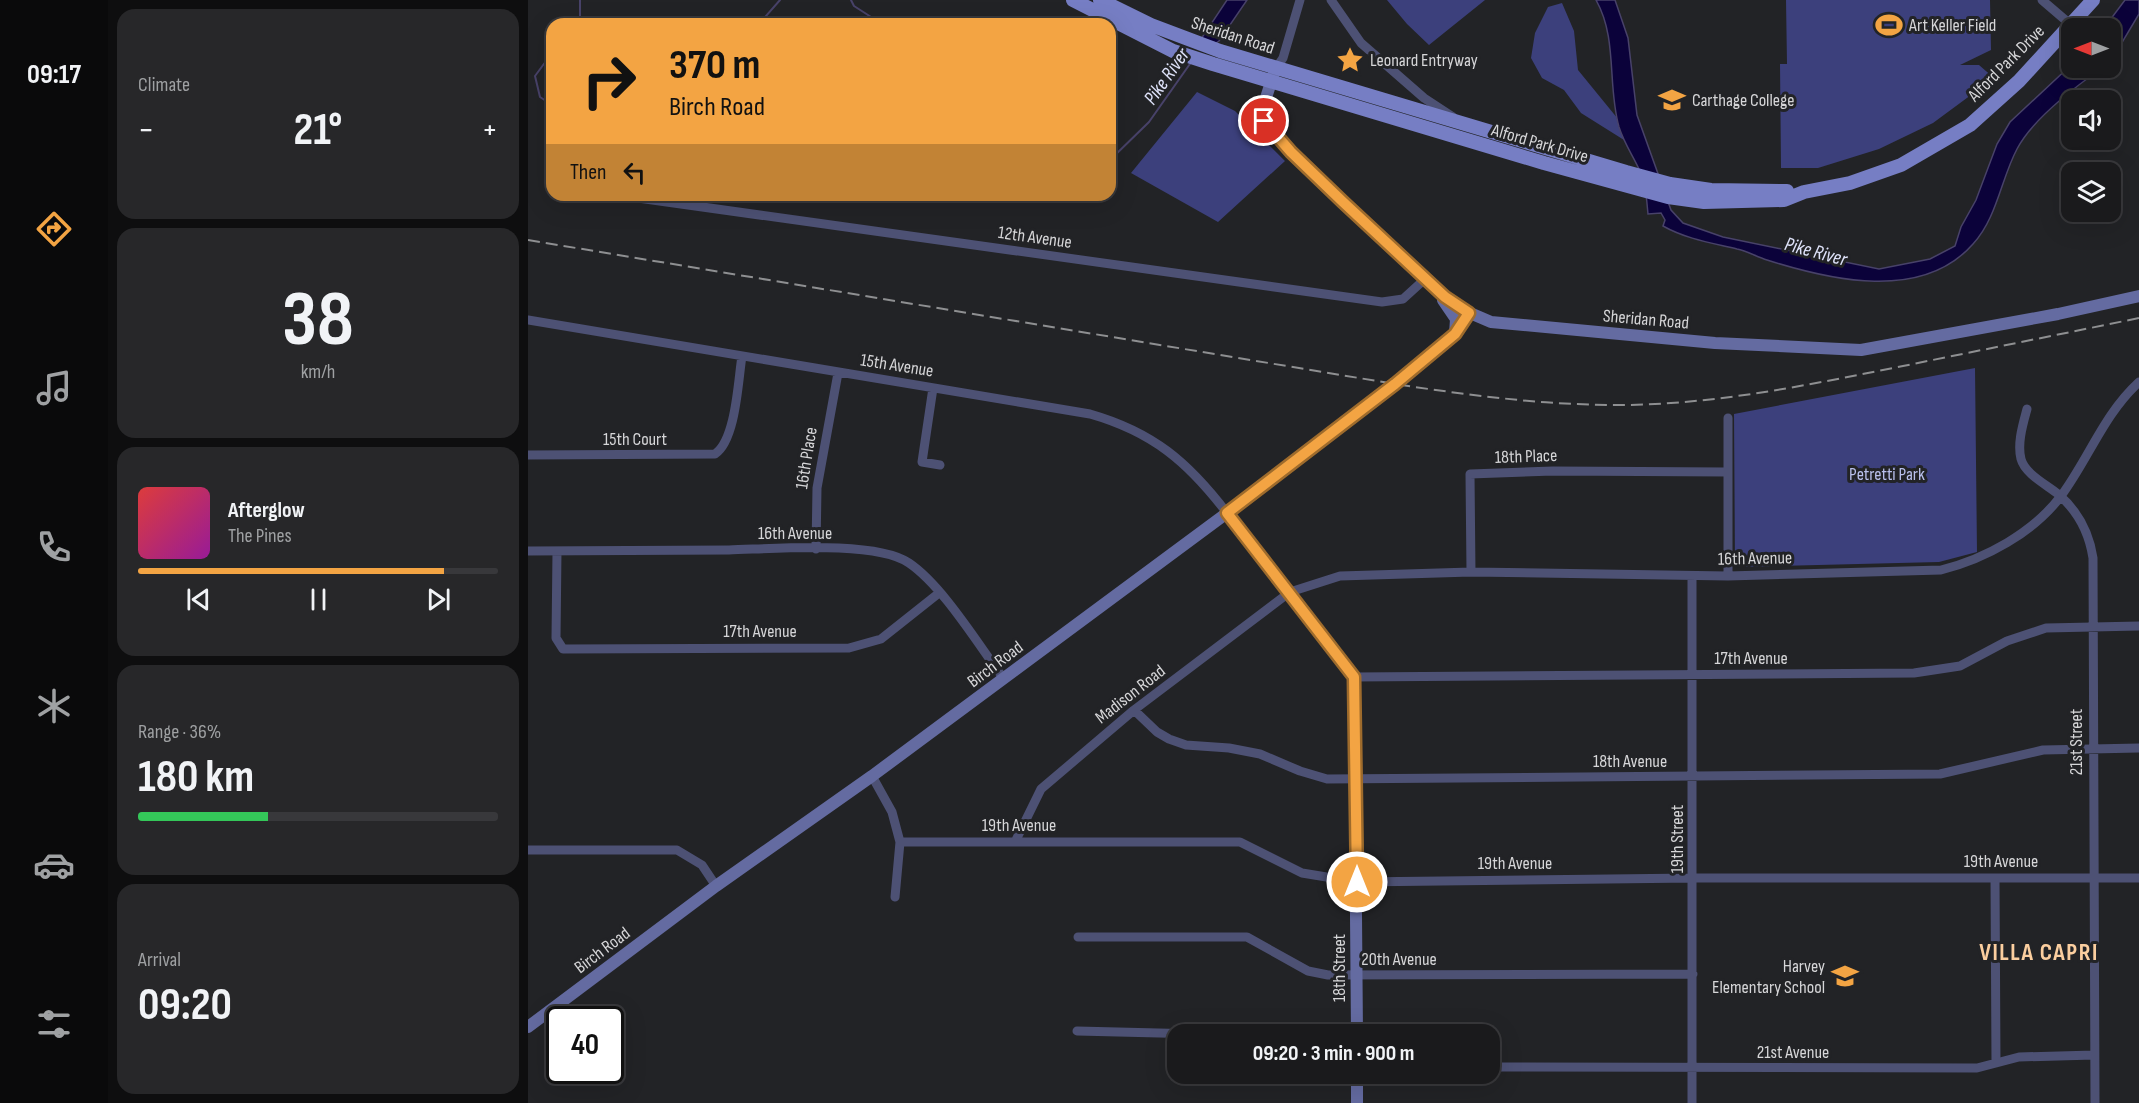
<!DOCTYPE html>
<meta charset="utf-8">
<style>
body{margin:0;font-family:"Sofia Sans Condensed",sans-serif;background:#272729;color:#f1f3f6;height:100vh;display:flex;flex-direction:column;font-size:22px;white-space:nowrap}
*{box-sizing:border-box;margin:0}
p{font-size:20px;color:#9fa1a3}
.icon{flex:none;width:33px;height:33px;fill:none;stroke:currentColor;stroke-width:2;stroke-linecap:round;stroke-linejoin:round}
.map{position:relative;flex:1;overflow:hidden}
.side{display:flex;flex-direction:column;gap:9px;padding:9px;background:#0e0e0f;width:420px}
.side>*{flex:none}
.guide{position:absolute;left:18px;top:18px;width:570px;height:183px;border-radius:18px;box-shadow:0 6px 24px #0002,0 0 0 2px #38383b;background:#f3a443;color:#111;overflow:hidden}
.needle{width:39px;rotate:270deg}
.buttons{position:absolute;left:1533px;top:18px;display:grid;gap:12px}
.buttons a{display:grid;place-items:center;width:60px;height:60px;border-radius:12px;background:#1a1a1c;box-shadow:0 6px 24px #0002,0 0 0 2px #38383b;font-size:30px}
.speed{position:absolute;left:18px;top:1006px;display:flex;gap:12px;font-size:30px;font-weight:700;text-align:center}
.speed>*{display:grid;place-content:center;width:78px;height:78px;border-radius:50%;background:#1a1a1c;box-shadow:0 6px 24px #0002,0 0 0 2px #38383b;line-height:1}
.speed .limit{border:3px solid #111;border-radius:9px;background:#fff;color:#111}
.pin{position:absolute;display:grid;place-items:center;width:51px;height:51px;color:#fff;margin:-26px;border:3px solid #fff;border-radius:50%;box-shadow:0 2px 6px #0007}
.me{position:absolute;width:66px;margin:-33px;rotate:0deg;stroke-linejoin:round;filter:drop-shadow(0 0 4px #0008)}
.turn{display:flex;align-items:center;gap:21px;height:126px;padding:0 24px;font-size:27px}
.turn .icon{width:78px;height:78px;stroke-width:2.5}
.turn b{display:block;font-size:42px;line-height:51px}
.then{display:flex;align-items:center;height:57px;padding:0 24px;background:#0003;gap:12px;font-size:22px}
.big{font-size:45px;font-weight:700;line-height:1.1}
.side .tile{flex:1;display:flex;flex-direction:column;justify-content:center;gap:9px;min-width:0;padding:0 21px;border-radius:18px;background:#272729}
.side .dial{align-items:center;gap:0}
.dial b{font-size:78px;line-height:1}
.song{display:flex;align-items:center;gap:18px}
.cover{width:72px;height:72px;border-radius:9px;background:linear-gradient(135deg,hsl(0 70% 55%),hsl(300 70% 35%))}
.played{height:6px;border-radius:3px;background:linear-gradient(90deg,#f3a443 85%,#38383b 85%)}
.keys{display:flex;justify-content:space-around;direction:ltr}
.heat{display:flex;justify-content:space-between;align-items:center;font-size:33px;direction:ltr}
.charge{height:9px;border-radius:4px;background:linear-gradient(90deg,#34c759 36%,#38383b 0)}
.trip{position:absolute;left:639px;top:1024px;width:333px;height:60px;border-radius:18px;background:#1a1a1c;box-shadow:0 6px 24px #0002,0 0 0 2px #38383b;font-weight:700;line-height:60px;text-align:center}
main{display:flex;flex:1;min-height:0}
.menu{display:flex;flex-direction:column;width:108px;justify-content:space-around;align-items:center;background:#0a0a0b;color:#9fa1a3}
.menu .icon{width:42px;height:42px}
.menu .active{color:#f3a443}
.menu b{font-size:27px;color:#f1f3f6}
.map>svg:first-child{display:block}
.green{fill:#3c407c}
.water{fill:#0b023a;stroke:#484269;stroke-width:1.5}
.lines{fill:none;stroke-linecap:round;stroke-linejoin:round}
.stream{stroke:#484269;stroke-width:2}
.street{stroke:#4d5174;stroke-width:9}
.secondary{stroke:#646ba1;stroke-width:12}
.primary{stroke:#767ec4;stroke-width:14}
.rail{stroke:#8e8f91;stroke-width:2;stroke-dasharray:12 6;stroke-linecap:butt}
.route-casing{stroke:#9e6b2c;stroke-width:15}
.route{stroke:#f3a443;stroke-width:10}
.labels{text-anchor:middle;stroke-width:6;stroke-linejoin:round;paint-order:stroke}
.poi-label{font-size:18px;fill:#d6d6d8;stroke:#222326;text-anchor:start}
.street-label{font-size:18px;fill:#d6d6d8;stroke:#222326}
.park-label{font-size:18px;fill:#b9c0ec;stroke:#222326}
.water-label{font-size:20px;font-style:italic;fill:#dee2f9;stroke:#222326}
.district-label{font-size:24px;font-weight:bold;letter-spacing:1.5px;fill:#fbce9f;stroke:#222326}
</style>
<main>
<nav class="menu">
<b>09:17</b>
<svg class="icon active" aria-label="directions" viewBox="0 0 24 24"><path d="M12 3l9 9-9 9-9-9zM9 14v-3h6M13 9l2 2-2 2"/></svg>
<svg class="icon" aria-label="music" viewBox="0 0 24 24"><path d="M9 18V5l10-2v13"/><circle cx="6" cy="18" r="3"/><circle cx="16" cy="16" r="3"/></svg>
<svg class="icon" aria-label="phone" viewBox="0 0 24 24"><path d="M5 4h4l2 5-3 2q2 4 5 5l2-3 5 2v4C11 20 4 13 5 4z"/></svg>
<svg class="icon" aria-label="climate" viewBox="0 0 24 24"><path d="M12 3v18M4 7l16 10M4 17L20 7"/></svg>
<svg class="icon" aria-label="car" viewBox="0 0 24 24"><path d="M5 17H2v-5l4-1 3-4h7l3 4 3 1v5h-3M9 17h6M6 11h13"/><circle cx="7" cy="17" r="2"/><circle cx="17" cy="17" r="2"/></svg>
<svg class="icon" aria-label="filters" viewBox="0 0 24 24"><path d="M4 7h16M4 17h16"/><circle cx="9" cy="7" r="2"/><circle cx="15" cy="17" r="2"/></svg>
</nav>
<section class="side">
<div class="tile"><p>Climate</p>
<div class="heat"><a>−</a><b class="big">21°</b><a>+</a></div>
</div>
<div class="tile dial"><b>38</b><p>km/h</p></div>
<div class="tile">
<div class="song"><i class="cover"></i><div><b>Afterglow</b><p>The Pines</p></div></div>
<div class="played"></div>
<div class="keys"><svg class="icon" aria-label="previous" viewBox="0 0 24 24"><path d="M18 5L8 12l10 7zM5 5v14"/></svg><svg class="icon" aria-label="pause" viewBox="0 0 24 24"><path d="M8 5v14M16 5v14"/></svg><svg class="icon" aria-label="next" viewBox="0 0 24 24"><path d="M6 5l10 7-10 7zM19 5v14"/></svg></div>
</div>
<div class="tile"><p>Range · 36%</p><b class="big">180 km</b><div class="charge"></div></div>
<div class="tile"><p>Arrival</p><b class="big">09:20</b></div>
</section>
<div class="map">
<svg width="1611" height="1103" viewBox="0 0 1611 1103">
<rect width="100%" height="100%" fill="#222326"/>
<path class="green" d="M859,0H957L901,45L879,24Z
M1258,0H1462L1463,50L1432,65H1451L1466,78L1405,123L1351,149L1290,168H1253L1252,64H1259Z
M1034,3L1046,31L1050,70L1090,119L1096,140L1053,113L1036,90L1014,78L1003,58L1007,33L1020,7Z
M669,92L707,111L757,161L690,222L603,173Z
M1447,368L1449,552L1411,562L1207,567L1206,414Z"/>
<path class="water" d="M699,0H719L691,41L688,43L673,39Z
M1068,0H1087L1100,38L1109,115L1143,210L1155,223L1195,237L1351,269L1402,259L1427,246L1433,227L1448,200L1469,144L1482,122L1543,65L1574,68C1547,87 1504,120 1489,149C1473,179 1469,218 1445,244C1394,302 1302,280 1239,260C1229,257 1219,251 1209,249C1184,243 1158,239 1135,226L1137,220L1133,213L1120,214C1119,199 1117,183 1111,169C1104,154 1096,143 1091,127C1079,85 1090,39 1068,0Z
M1597,0H1611V14L1583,61L1582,28H1576Z"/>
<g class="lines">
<path class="stream" d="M323,0L326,6L354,24
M52,24V0
M231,24L252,0
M24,53L7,76L12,97L24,105
M582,160L621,122L664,61"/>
<path class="street" d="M803,0L833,43L896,98L925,117
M1514,0L1542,24
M749,67L755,58L772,0
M103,197L854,302L875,299L898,278
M0,320L562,414C625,432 660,462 699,513
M405,388L394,462L412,465
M1499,409C1495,424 1489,443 1493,459C1497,474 1519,485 1530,494C1550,511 1561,532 1565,558L1567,1103
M1200,418V576
M0,455L187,454C208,440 210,381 214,356
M288,549L289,488L310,373
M0,551C67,551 134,550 201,550C243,549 348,540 381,563C415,586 451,646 476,679
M29,551L28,638L35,649L321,648L353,639L411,593
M943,572L942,474L1025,471L1199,472
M1164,576V1103
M826,677L1386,673L1432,666L1479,641L1518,628L1611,626
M606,710L629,732L641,739L658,745L701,748L732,754L772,771L799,779L1412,774L1515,750L1611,748
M344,776L364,812L372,842L367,897
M372,842H712L774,873L829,882L1165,878H1611
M487,842L513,789L606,710L762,592L812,576L943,572L1200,576L1413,570C1457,559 1505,533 1533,496C1561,458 1576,414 1611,382
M0,850H149L174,865L188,886
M1467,878L1468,1063
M550,937H719L780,971L800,975L1165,974
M549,1031L713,1035
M962,1067L1449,1068L1491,1057L1566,1055"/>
<path class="secondary" d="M746,73L735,107L740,128L810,198L917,297L935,310L963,322L1187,343L1333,350L1530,314L1611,296
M915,300L928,319L927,334
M699,513L826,677L829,1035
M0,1027L188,886L344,776L699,513L867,384L927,334L941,313
M829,1074V1103"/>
<path class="primary" d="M545,0L645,51L685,64L1016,163L1140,197L1176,202L1256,200L1276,192L1322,183L1373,165L1442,125L1491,81L1565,0
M572,0L623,25L692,51L1098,172L1142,184L1183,190L1259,191"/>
<path class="rail" d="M0,240L867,384C946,396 1023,406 1102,405C1195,403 1285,384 1375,366C1454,350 1533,334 1611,318"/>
</g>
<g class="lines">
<defs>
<path id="route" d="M736,121L763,152L815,202L917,297L941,313L927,334L867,384L699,513L826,677L829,882"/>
</defs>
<use href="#route" class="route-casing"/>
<use href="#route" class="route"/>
</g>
<defs>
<symbol id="stadium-bare" viewBox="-9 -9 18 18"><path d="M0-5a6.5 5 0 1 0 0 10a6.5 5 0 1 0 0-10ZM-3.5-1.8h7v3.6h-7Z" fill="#f3a443" stroke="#222326" stroke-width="2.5" paint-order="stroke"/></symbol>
<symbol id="sight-bare" viewBox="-9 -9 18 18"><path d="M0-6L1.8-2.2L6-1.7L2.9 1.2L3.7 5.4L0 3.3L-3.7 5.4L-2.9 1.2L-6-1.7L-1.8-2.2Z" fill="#f3a443" stroke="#222326" stroke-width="2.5" paint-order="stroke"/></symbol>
<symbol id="university-bare" viewBox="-9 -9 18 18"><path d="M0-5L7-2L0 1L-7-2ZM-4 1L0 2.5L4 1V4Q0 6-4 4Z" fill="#f3a443" stroke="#222326" stroke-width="2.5" paint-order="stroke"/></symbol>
<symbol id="school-bare" viewBox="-9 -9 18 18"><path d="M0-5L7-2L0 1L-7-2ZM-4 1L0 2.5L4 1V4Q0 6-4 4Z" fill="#f3a443" stroke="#222326" stroke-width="2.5" paint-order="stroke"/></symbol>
</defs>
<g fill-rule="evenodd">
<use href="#stadium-bare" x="1342" y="6" width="38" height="38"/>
<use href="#sight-bare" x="803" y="41" width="38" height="38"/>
<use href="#university-bare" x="1125" y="81" width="38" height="38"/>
<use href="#school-bare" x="1298" y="957" width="38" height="38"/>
</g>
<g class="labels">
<g class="poi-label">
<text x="1381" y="31">Art Keller Field</text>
<text x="842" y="66">Leonard Entryway</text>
<text x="1164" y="106">Carthage College</text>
<text x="1297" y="972" text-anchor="end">Harvey<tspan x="1297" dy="21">Elementary School</tspan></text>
</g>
<g class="street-label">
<text transform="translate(705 35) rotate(18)" y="6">Sheridan Road</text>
<text transform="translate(1478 63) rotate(-45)" y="6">Alford Park Drive</text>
<text transform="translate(1012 143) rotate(16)" y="6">Alford Park Drive</text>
<text transform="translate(507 237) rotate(8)" y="6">12th Avenue</text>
<text transform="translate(1118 319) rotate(5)" y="6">Sheridan Road</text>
<text transform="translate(369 365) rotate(9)" y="6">15th Avenue</text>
<text x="107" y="445">15th Court</text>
<text transform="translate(998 456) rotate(-2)" y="6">18th Place</text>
<text transform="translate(278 458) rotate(-81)" y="6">16th Place</text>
<text x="267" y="539">16th Avenue</text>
<text transform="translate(1227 558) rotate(-1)" y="6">16th Avenue</text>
<text x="232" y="637">17th Avenue</text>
<text x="1223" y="664">17th Avenue</text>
<text transform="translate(467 664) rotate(-37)" y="6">Birch Road</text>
<text transform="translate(602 694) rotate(-38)" y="6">Madison Road</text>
<text transform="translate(1548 742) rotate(-90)" y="6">21st Street</text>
<text x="1102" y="767">18th Avenue</text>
<text x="491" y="831">19th Avenue</text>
<text transform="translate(1149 839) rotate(-90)" y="6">19th Street</text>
<text x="1473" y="867">19th Avenue</text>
<text x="987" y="869">19th Avenue</text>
<text transform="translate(74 950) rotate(-37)" y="6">Birch Road</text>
<text x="871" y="965">20th Avenue</text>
<text transform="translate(811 968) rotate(-90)" y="6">18th Street</text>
<text x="1265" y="1058">21st Avenue</text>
</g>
<g class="park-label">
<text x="1359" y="480">Petretti Park</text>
</g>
<g class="water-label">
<text transform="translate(638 76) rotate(-55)" y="7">Pike River</text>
<text transform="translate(1288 251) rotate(15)" y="7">Pike River</text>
</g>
<g class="district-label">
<text x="1511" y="960">VILLA CAPRI</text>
</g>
</g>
</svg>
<div class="buttons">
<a><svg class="needle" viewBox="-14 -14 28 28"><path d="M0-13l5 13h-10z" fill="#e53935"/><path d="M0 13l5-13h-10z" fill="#9fa1a3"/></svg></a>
<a><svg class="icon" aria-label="sound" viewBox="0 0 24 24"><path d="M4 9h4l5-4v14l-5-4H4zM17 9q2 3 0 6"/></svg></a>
<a><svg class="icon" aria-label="layers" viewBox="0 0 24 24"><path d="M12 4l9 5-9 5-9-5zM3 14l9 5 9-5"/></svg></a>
</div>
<div class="speed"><div class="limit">40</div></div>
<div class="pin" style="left:736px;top:121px;background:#d93025"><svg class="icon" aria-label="arrive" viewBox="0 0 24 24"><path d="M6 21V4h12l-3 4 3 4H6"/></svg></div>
<svg class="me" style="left:829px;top:882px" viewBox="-20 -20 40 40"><circle r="17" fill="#f3a443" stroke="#fff" stroke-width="3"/><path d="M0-11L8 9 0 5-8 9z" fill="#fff"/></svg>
<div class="trip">09:20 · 3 min · 900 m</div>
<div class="guide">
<div class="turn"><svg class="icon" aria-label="right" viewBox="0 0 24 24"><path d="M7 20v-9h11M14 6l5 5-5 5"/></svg><div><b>370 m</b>Birch Road</div></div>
<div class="then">Then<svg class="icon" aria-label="left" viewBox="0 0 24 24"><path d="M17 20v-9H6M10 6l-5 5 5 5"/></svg></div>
</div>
</div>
</main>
